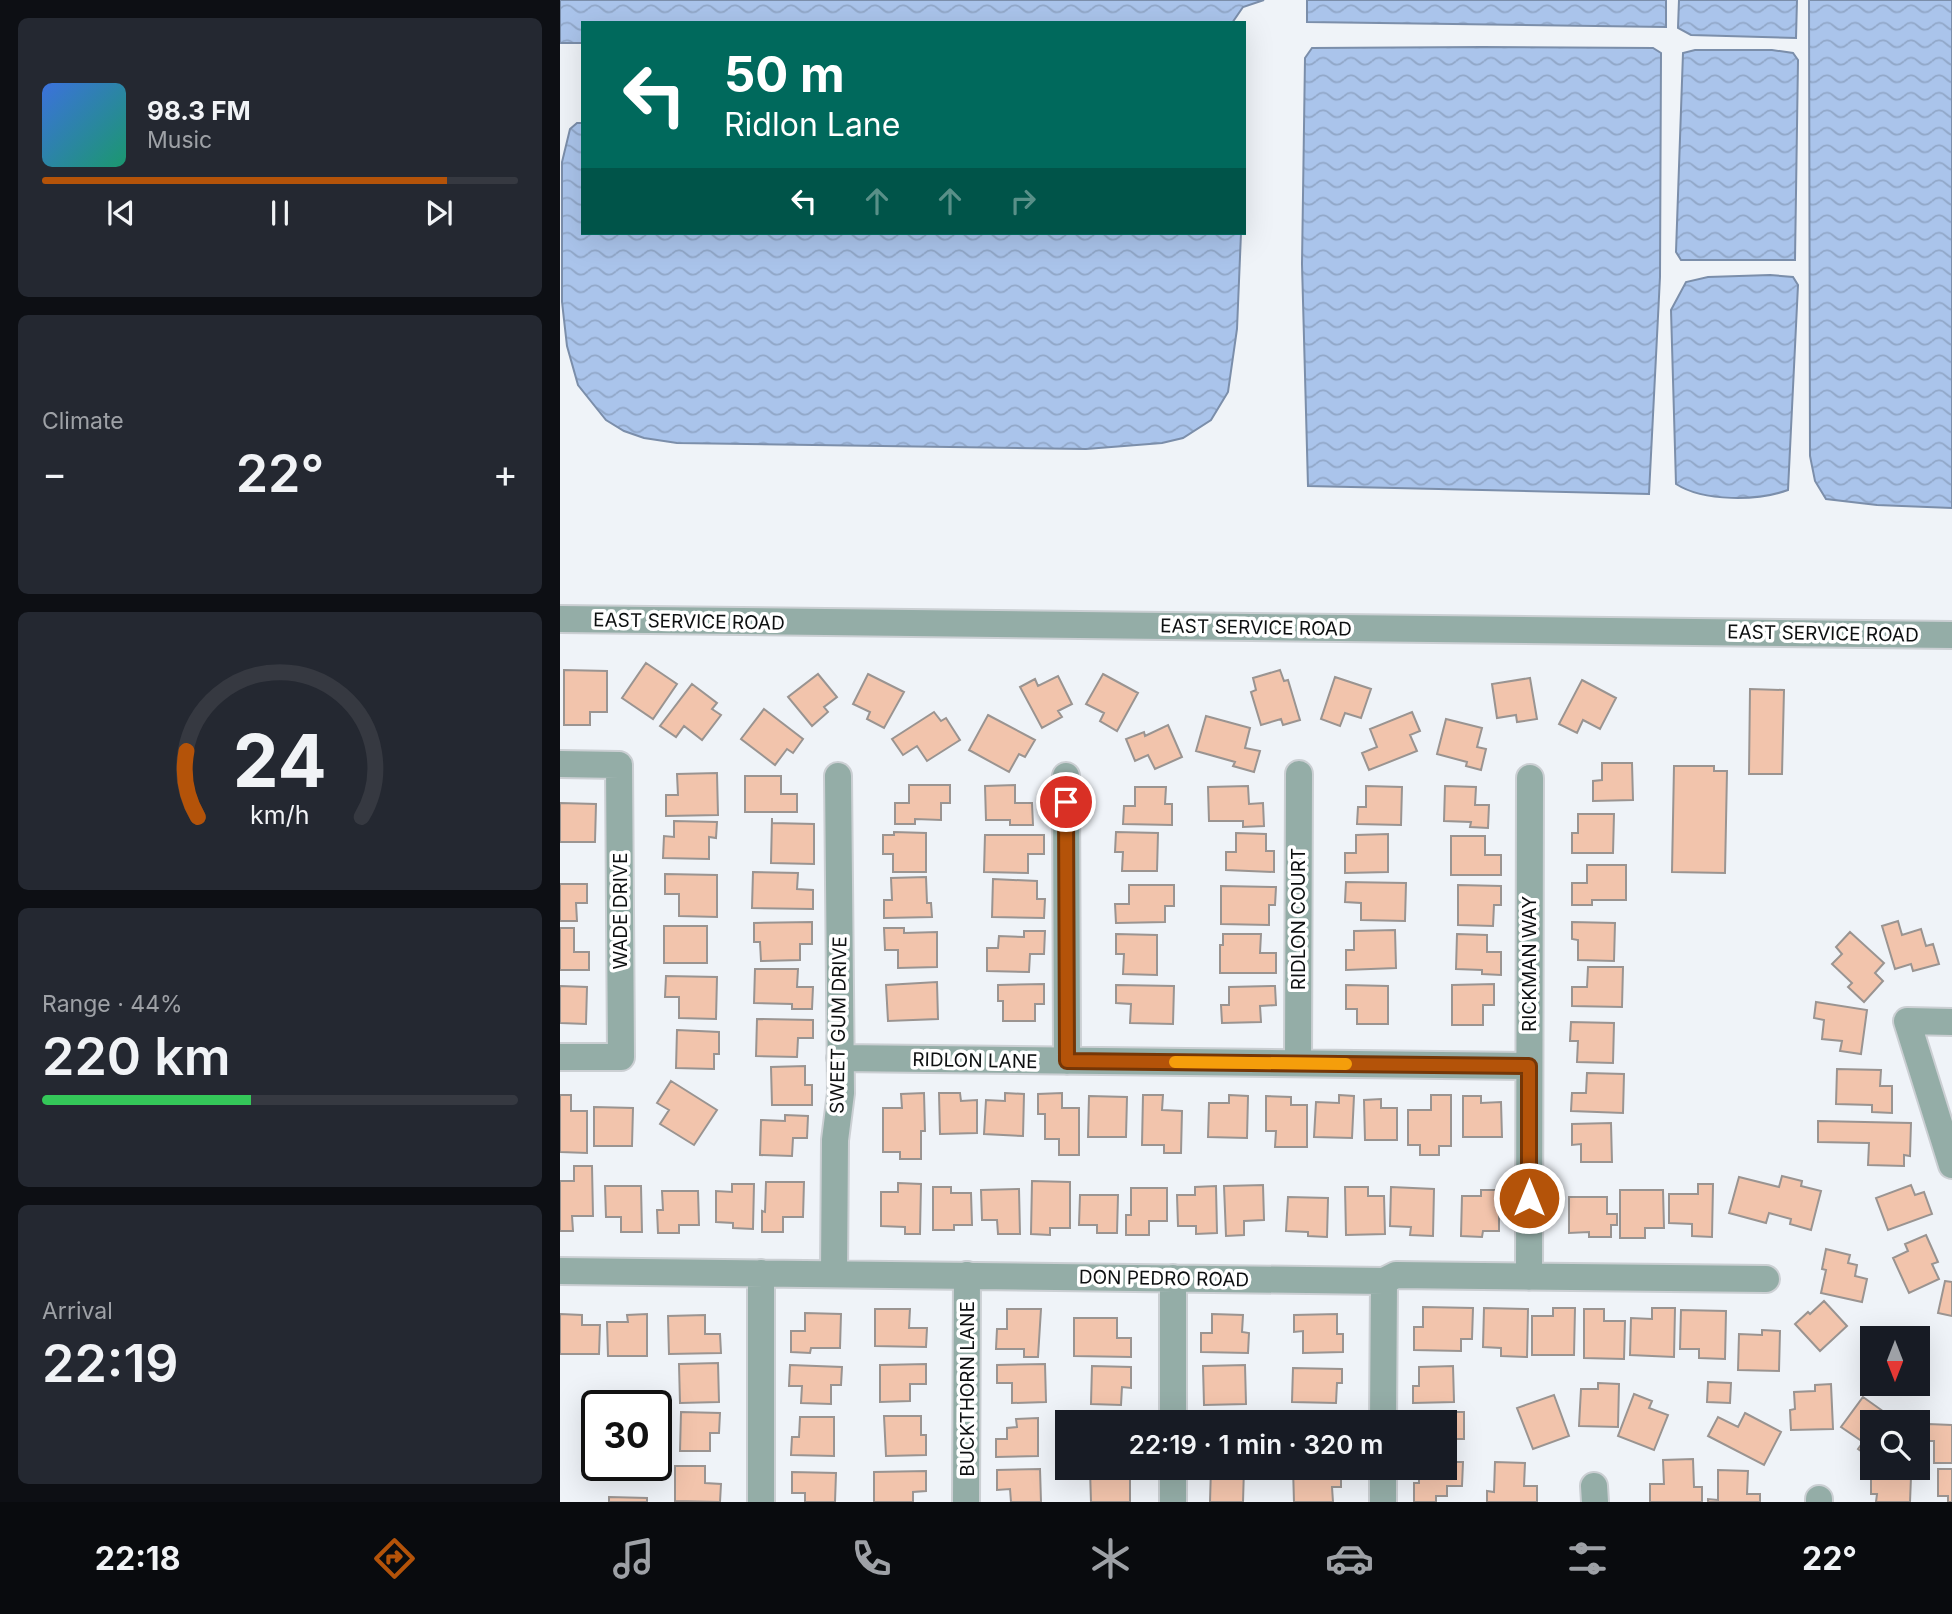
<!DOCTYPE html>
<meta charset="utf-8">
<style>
body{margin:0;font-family:Inter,sans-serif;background:#242831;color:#f1f3f6;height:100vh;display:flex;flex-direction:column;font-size:26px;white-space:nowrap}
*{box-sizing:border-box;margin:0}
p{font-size:23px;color:#9ea1a6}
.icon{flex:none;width:38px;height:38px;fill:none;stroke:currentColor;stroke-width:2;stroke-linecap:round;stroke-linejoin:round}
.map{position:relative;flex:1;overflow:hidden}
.sheet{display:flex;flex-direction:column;gap:18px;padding:18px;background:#0d0f14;width:560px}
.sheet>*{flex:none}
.hud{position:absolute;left:21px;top:21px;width:665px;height:214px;border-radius:0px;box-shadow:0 7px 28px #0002;background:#00695c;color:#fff;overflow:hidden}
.needle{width:46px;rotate:180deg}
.controls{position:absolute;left:1300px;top:1326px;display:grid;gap:14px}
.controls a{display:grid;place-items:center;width:70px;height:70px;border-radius:0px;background:#171b24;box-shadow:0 7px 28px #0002;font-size:35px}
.speed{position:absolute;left:21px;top:1390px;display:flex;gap:14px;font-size:35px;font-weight:700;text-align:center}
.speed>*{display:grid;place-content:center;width:91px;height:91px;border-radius:50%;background:#171b24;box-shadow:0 7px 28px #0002;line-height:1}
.speed .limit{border:4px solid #111;border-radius:10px;background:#fff;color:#111}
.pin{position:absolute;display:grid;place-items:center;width:60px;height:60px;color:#fff;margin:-30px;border:4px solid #fff;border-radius:50%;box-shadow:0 2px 7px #0007}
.me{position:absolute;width:77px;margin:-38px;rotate:0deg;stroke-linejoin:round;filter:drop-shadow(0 0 5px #0008)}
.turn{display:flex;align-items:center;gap:24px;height:147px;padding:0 28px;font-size:32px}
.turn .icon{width:91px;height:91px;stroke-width:2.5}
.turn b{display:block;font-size:49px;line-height:60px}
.lanes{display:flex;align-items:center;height:66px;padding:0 28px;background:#0003;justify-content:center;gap:35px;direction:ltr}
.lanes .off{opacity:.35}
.big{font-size:52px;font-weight:600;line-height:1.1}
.sheet .tile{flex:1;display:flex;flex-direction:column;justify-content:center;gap:10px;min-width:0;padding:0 24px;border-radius:10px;background:#242831}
.sheet .dial{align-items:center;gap:0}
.dial svg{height:182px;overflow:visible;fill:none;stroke:#363941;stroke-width:7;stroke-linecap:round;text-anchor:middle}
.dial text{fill:#f1f3f6;stroke:none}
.song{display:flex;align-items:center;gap:21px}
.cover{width:84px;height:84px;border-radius:10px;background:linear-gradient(135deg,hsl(220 70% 55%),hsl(160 70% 35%))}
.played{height:7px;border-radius:4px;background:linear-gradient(90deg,#b45309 85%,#363941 85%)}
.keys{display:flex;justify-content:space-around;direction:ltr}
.heat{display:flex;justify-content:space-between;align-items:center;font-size:38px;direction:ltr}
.charge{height:10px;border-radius:5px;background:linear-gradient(90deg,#34c759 44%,#363941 0)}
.trip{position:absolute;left:495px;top:1410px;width:402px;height:70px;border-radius:0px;background:#171b24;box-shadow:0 7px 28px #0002;font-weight:600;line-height:70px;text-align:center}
.tabs{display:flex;height:112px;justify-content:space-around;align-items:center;background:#090b0e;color:#9ea1a6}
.tabs .icon{width:49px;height:49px}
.tabs .on{color:#b45309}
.tabs b{font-size:32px;color:#f1f3f6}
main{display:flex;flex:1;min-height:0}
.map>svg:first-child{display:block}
.water{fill:url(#water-waves);stroke:#7b8eaa;stroke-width:2}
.building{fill:#f2c4ac;stroke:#9a9491;stroke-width:2}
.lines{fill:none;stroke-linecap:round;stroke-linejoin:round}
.minor-casing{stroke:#cbcfd3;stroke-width:30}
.minor{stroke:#94ada7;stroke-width:26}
.route-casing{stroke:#753606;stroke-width:18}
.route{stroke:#b45309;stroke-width:12}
.slow{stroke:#f59e0b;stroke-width:12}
.labels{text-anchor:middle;stroke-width:7;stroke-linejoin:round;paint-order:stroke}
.street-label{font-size:19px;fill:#0e1011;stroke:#fff}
</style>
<main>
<section class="sheet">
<div class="tile">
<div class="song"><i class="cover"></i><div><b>98.3 FM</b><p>Music</p></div></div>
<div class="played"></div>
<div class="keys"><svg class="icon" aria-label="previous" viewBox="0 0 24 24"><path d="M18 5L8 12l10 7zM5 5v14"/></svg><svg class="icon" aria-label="pause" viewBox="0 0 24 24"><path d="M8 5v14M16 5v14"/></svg><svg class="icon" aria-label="next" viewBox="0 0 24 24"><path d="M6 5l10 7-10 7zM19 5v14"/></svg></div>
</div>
<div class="tile"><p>Climate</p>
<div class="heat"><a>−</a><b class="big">22°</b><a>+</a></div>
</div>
<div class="tile dial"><svg viewBox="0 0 100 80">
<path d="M14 69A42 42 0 1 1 86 69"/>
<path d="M14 69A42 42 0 0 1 9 40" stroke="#b45309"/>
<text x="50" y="56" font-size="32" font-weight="700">24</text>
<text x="50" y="72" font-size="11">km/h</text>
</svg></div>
<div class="tile"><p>Range · 44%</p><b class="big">220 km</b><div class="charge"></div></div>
<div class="tile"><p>Arrival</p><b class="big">22:19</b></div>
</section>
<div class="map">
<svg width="1392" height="1502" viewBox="0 0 1392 1502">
<defs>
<pattern id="water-waves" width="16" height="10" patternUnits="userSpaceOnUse" patternTransform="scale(1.75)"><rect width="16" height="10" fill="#aac4eb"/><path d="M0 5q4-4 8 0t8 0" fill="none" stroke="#91a7c8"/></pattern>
</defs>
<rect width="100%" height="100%" fill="#eff3f8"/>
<path class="water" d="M0,0H704L683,7L672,23H23V43H0Z
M747,0H1106V27L747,22Z
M1119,0H1237L1236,38L1131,35L1118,28Z
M1249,0H1392V508L1317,505L1266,499L1255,481L1250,456Z
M922,47L1093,48L1101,53L1100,277L1089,494L748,486L742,264L745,58L752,48Z
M1135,50H1212L1233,53L1238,60L1235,260H1121L1116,252L1123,53Z
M17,123H23V233H681L677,329L668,392L651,420L623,438L602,443L526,449L117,443L84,438L64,431L46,420L18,385L7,346L2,302V162L10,129Z
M1210,275L1233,277L1238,285L1228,490C1198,501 1144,502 1116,484L1111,310L1126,282L1148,277Z"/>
<path class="building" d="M86,663L117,684L93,719L62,698Z
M4,670L47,671V712H30V725H4Z
M720,670L724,681L728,680L740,720L723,725L721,719L701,725L691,692L696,690L693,678Z
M258,674L277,697L264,707L268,712L252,726L228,697Z
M308,674L344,692L324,728L307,719L310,712L293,704Z
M543,674L578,693L557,731L540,721L544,713L526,704Z
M498,676L512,704L498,711L502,717L482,728L460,687L475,679L478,686Z
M775,677L811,689L801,718L785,713L780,726L761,719Z
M970,678L977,719L957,722L956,715L937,718L932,684Z
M1022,680L1056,698L1040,729L1023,720L1017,733L999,724Z
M132,684L157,703L152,709L161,715L142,740L124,726L116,737L100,726Z
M1190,689L1224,690L1222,774H1189Z
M204,709L243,739L233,753L227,749L215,765L181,739Z
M374,712L381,721L386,718L400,740L367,761L357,746L343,755L332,739Z
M852,712L860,731L850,735L857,751L809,770L802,753L817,747L810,729Z
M428,715L475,740L465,757L459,754L449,772L409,750Z
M646,716L690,728L685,748L700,751L694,772L673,766L675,762L636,751Z
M886,719L922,728L917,747L926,749L921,770L906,766L907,762L877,754Z
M608,725L622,757L595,769L588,755L575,761L566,739L584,732L585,736Z
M1042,763H1072L1073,800L1033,801V781L1042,780Z
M1114,766H1154V771H1167L1165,873L1112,872Z
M157,773L158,815L106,816V795H118L117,774Z
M185,776H221V794H237V812H185Z
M349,785H390V803H381V820L355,819V824H335V803H349Z
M455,785V803H472L473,825H450V820H426L425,786Z
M688,786L689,804L703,803L704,826L683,827V821H649L648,787Z
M806,786L842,787L841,825L797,824L798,807H806Z
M885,786L916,787L915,805H929L928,828L910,827L911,822L884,821Z
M575,787H606L605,804H612V825L563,824L564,806H575Z
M0,803L36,804L35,842H0Z
M1018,814H1054L1053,853H1012V833H1018Z
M212,818V823L254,824V864L211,863Z
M114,821L157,822L156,838L149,837V859L103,858L104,836L114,837Z
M334,832L366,833V872H333V854H323V835H334Z
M556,832L598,833L597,871H562L563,852H555Z
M676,833L706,834V851H714V872L666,870V852H676Z
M828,834V872L785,873V853H796V835Z
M425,835H484V854H468V873L424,872Z
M891,836H925V855H941V875H891Z
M1027,865H1066V900H1032V905H1012V883H1027Z
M193,872L238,873L237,889L253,890V909L192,908Z
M105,874L157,875V917L119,916V894H105Z
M366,877L367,903H371L372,917L324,918V900H332L331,878Z
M433,879L477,881V899H485L484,918L432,917Z
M786,882L846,883L845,921L801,920V903L785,902Z
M0,884H27V903H16L17,921H0Z
M569,885H614V906H605V922L556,923L555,904H569Z
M898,885L941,886V905H934L933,926L898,925Z
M661,886L716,887L715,905H709V925L661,924Z
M1338,921L1342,935L1361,929L1366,946L1373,944L1379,964L1353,971L1351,964L1335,969L1322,926Z
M252,922V944H240V960L201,961L200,942H194V923Z
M1012,922L1055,923L1054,961L1018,960V940L1012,939Z
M104,926H147V963H104Z
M0,928H14V952H29V970H0Z
M324,928H344V933L377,932V967L338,968V950H325Z
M835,930L836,968L786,970V950H794V931Z
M464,931H485L484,954H470L469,972L427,971V948H438L439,936L464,937Z
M1290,932L1324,963L1315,973L1323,981L1304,1002L1288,987L1292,983L1272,964L1282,954L1276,947Z
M556,934L597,935V975L563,974L564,954H556Z
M663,934H701L700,953H716V973H660V945H663Z
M897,934L927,935V952H941V975L922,974V970L896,969Z
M1028,967H1063L1062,1007L1012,1006V987H1027Z
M195,969H238L237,987H253L252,1009H232V1004L194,1003Z
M106,976L157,977L156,1019L119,1018V997H105Z
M377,982L378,1019L328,1021L326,985Z
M484,984V1004H475V1021H443V1001H438V985Z
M934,984V1005H923V1025H892V985Z
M556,985L614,986L613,1024L570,1023L571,1004L556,1003Z
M786,985L828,986V1024H797V1009H786Z
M0,986L27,987L26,1024L0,1023Z
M715,986L716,1005L700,1006L701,1022L662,1023L661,1005H669V987Z
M1256,1002L1307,1010L1301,1054L1280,1051L1282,1041L1262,1039L1264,1020L1254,1018Z
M197,1019L253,1020V1038H238L237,1057L196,1056Z
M1011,1022L1054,1023L1053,1063L1017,1062L1018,1041H1010Z
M117,1030L159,1032V1054H154V1069L116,1068Z
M245,1066V1085H252V1105H212L211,1067Z
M1277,1069L1321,1070L1320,1086H1332V1113L1312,1112V1105L1276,1104Z
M1027,1073L1064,1074L1063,1113L1011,1111L1012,1093H1026Z
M111,1081L157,1110L134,1145L100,1124L109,1110L97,1103Z
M364,1093L365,1131H361V1159H340V1152H323V1108H342L341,1094Z
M379,1093H400L401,1101L417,1100V1133L380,1134Z
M445,1093L464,1094L463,1136L424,1134L426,1100L445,1101Z
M502,1093V1108H519V1155H499V1139H485V1114H478V1094Z
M0,1095H11V1111H27V1153L0,1152Z
M583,1095H603L602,1110L622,1111L621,1153H604V1145H582Z
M669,1095L688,1096L687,1138L648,1137L649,1103H669Z
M779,1095L794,1096L792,1138L754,1137L756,1102L779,1103Z
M871,1095H891V1146H879V1155H860V1145H848V1110H871Z
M529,1096L567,1097L566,1137H528Z
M706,1096L731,1097V1105H747V1147H715L716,1131H706Z
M903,1096H921V1103L941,1102L942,1137H903Z
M821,1099V1108H837V1140H805L804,1100Z
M34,1107L73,1108L72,1146H34Z
M225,1115L248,1116L247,1138H233L232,1156L200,1155L201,1120L225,1121Z
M1258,1121L1351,1123L1350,1156L1344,1155V1166L1308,1165L1309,1143L1258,1142Z
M1051,1123L1052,1162H1021V1144L1012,1145V1124Z
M14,1166H32L33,1216H12L13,1231H0V1181H14Z
M1222,1176L1242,1181L1241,1186L1261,1191L1251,1230L1230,1224L1231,1219L1209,1213L1206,1223L1169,1213L1179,1177L1219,1187Z
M472,1181L510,1182V1228H490V1235L471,1234Z
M206,1182H244L243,1217H223V1232H202V1211L205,1212Z
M338,1183L361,1184L360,1234H345V1227L321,1226V1192H338Z
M172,1184H194L193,1229L173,1228V1223L156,1222V1191L172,1192Z
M1138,1184H1153L1152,1237L1132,1236V1224L1109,1223V1194H1138Z
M703,1185L704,1220L684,1221V1235L666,1236L664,1186Z
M1351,1185L1355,1195L1364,1192L1372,1214L1328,1230L1316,1198Z
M45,1186H81L82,1232H61V1217H46Z
M656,1186L657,1233L636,1234V1226H618L617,1195H635V1187Z
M373,1187H391V1193H411L412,1225H394V1230H373Z
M785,1187H808V1196H824L825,1234L786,1235Z
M831,1187L874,1189L873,1236L850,1235L851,1227L830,1226Z
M571,1188H607V1221H589V1235H566V1215H571Z
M459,1189L460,1234H438L437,1220H422L421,1190Z
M921,1190H939V1231H923L922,1237L901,1236L902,1196H921Z
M1060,1190H1103L1104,1228H1085V1238H1060Z
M102,1191H138L139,1225H119V1233H98L97,1210H103Z
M520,1195H558L557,1233H537V1225H519Z
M728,1197L768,1198L767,1237L748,1236V1232L726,1231Z
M1009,1197H1047V1214H1057V1225H1051V1237H1029V1232L1009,1233Z
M1366,1235L1378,1262L1372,1264L1379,1279L1349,1293L1333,1258L1348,1251L1345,1244Z
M1266,1249L1290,1255L1288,1263L1297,1265L1295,1276L1307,1279L1302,1302L1261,1293L1266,1270L1262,1269Z
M1385,1281L1392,1282V1316L1378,1313Z
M1264,1301L1287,1326L1260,1351L1235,1324L1248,1312L1250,1314Z
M863,1307L913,1308L912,1339H901V1351L854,1350V1327H863Z
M924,1308L968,1309L967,1357L941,1356V1348L923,1347Z
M993,1308H1015L1014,1355H972V1316H993Z
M1092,1308H1115L1114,1357L1070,1355L1071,1318L1092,1319Z
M315,1309H350L349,1328H367L366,1347L315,1346Z
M447,1309H481L478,1357H464V1349H436L437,1329H447Z
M1024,1309H1044V1321H1065L1064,1359L1024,1358Z
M1121,1310L1166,1311L1165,1359L1139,1358V1349H1120Z
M245,1313L281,1314L280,1348H251L250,1353L231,1352V1331H245Z
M0,1314L22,1315V1325H40L39,1354H0Z
M87,1314V1356H48L47,1322H68L67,1315Z
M652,1314L683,1315L682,1332L689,1333L688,1353L641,1352V1333H652Z
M777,1314V1334H783V1352L743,1353V1331L734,1332V1315Z
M145,1315V1334H160L161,1353L109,1354L108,1316Z
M514,1318H557V1338H571V1357L514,1356Z
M1202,1330L1220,1331L1219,1371L1178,1370L1179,1334L1202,1335Z
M158,1363L159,1402L120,1403L119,1364Z
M366,1364V1384H350V1401L320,1402V1365Z
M485,1364L486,1402L452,1403V1383H437V1365Z
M230,1365L282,1367L281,1385H271V1404L241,1403L242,1386H229Z
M685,1365L686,1404L644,1405L643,1366Z
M532,1366L571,1367V1388L562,1387L561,1405L531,1404Z
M893,1366L894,1402L853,1403V1386H859V1367Z
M733,1368L782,1369V1383H777L776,1403L732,1402Z
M1148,1382L1171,1383L1170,1403L1147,1402Z
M1038,1383L1059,1384L1058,1427L1019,1426L1021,1389H1038Z
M1271,1384L1273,1429L1231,1430L1230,1410L1235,1409L1234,1392L1255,1391V1385Z
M1074,1394L1092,1401L1089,1408L1108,1415L1094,1450L1058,1436Z
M994,1395L1009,1436L973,1449L957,1408Z
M1303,1397L1334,1419L1332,1423H1312V1450L1308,1456L1298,1449L1303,1442L1281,1427Z
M121,1412L160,1413L159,1433H150V1451H120Z
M855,1412H904V1439H894L895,1457H886V1423H855Z
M1185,1413L1221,1432L1204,1465L1148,1436L1158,1417L1178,1427Z
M656,1414L693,1416V1423H656Z
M324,1416H361V1435H366V1455L326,1456Z
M512,1416L556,1418V1423H512Z
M760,1416H781V1423H760Z
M240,1417H274V1456L231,1455L232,1437H239Z
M478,1418V1456L436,1457V1439H447V1428L457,1427L456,1419Z
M1368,1424L1392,1425V1463H1374V1441H1368Z
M1133,1459L1134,1487H1142V1502H1090V1484H1104L1103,1460Z
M886,1462H903L902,1486H887V1496H876V1502H854V1483H859V1468H886Z
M935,1462L965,1463L964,1486H977V1502H927V1491L934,1492Z
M115,1466H145V1483L161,1484L160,1502L115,1501Z
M651,1468H684L683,1502H650Z
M733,1468H781V1487H772L773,1502H734Z
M480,1469L481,1502H451L450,1489L437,1490V1470Z
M570,1469V1502H531L530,1470Z
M1378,1469H1392V1502H1388V1496H1378Z
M1158,1470L1188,1471L1187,1494H1200V1502H1148V1499L1158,1500Z
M366,1471V1491L353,1492V1502H314V1472Z
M232,1472L276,1473L275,1502H245V1493H232Z
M1311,1476L1351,1477L1350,1502H1316L1317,1494H1311Z
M49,1497L87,1498V1502H49Z"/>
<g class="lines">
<defs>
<path id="minor" d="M0,619L1392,635
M0,764L59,765L61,1057H0
M506,776L507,1061
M1392,1022L1347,1021L1392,1165
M280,1058L969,1066
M738,1063L739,774
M0,1271L824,1281L836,1275L1206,1279
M274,1274L275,1140L281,1093L278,776
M969,1277L970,778
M613,1278V1423
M823,1423L824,1281
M613,1468V1502
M1034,1486L1035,1502
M1259,1499V1502
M201,1502V1273
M406,1502L407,1275
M823,1502V1468"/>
</defs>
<use href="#minor" class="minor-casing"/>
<use href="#minor" class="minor"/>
</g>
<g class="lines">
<defs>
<path id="route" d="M506,802L507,1061L969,1066V1198"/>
</defs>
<use href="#route" class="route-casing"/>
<use href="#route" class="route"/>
<path class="slow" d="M615,1062L786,1064"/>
</g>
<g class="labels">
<g class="street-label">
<text transform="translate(129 621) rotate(1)" y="7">EAST SERVICE ROAD</text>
<text transform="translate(696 627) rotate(1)" y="7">EAST SERVICE ROAD</text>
<text transform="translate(1263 633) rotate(1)" y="7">EAST SERVICE ROAD</text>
<text transform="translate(60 911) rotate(-90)" y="7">WADE DRIVE</text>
<text transform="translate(738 919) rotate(-90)" y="7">RIDLON COURT</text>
<text transform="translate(969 964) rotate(-90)" y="7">RICKMAN WAY</text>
<text transform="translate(278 1025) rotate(-89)" y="7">SWEET GUM DRIVE</text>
<text transform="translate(415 1060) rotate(1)" y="7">RIDLON LANE</text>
<text transform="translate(604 1278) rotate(1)" y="7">DON PEDRO ROAD</text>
<text transform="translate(407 1389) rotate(-90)" y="7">BUCKTHORN LANE</text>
</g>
</g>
</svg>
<div class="controls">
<a><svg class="needle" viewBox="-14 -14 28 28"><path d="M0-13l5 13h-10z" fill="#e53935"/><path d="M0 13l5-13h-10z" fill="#9ea1a6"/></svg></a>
<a><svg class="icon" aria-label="search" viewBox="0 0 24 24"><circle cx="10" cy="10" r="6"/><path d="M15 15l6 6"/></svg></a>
</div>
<div class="speed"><div class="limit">30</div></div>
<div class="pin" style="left:506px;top:802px;background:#d93025"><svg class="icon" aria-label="arrive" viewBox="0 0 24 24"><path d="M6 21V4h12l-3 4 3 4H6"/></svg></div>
<svg class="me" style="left:969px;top:1198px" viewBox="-20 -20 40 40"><circle r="17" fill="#b45309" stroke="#fff" stroke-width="3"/><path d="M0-11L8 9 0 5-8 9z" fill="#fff"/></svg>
<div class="trip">22:19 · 1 min · 320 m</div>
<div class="hud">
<div class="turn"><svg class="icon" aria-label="left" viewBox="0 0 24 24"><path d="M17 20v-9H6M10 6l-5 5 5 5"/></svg><div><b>50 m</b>Ridlon Lane</div></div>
<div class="lanes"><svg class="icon" aria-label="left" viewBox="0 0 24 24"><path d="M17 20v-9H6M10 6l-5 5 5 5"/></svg><svg class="icon off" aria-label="ahead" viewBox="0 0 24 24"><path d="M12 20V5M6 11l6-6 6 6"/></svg><svg class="icon off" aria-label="ahead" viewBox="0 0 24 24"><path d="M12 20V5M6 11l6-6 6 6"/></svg><svg class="icon off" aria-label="right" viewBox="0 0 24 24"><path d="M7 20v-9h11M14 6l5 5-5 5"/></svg></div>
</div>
</div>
</main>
<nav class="tabs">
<b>22:18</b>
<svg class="icon on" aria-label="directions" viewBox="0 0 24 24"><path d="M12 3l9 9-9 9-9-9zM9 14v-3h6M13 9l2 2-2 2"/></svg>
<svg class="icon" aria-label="music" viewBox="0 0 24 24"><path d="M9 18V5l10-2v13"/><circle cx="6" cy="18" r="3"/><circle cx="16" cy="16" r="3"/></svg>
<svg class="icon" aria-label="phone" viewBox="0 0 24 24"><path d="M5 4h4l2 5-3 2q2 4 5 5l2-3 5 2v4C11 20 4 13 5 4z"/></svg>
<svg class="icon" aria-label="climate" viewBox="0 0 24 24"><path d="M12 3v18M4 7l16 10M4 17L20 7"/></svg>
<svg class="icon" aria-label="car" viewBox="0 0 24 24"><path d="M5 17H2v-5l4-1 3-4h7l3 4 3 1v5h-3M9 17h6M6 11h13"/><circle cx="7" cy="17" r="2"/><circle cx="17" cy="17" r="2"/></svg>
<svg class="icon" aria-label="filters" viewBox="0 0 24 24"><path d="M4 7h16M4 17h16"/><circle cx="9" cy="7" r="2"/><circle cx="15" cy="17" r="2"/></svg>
<b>22°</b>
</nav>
